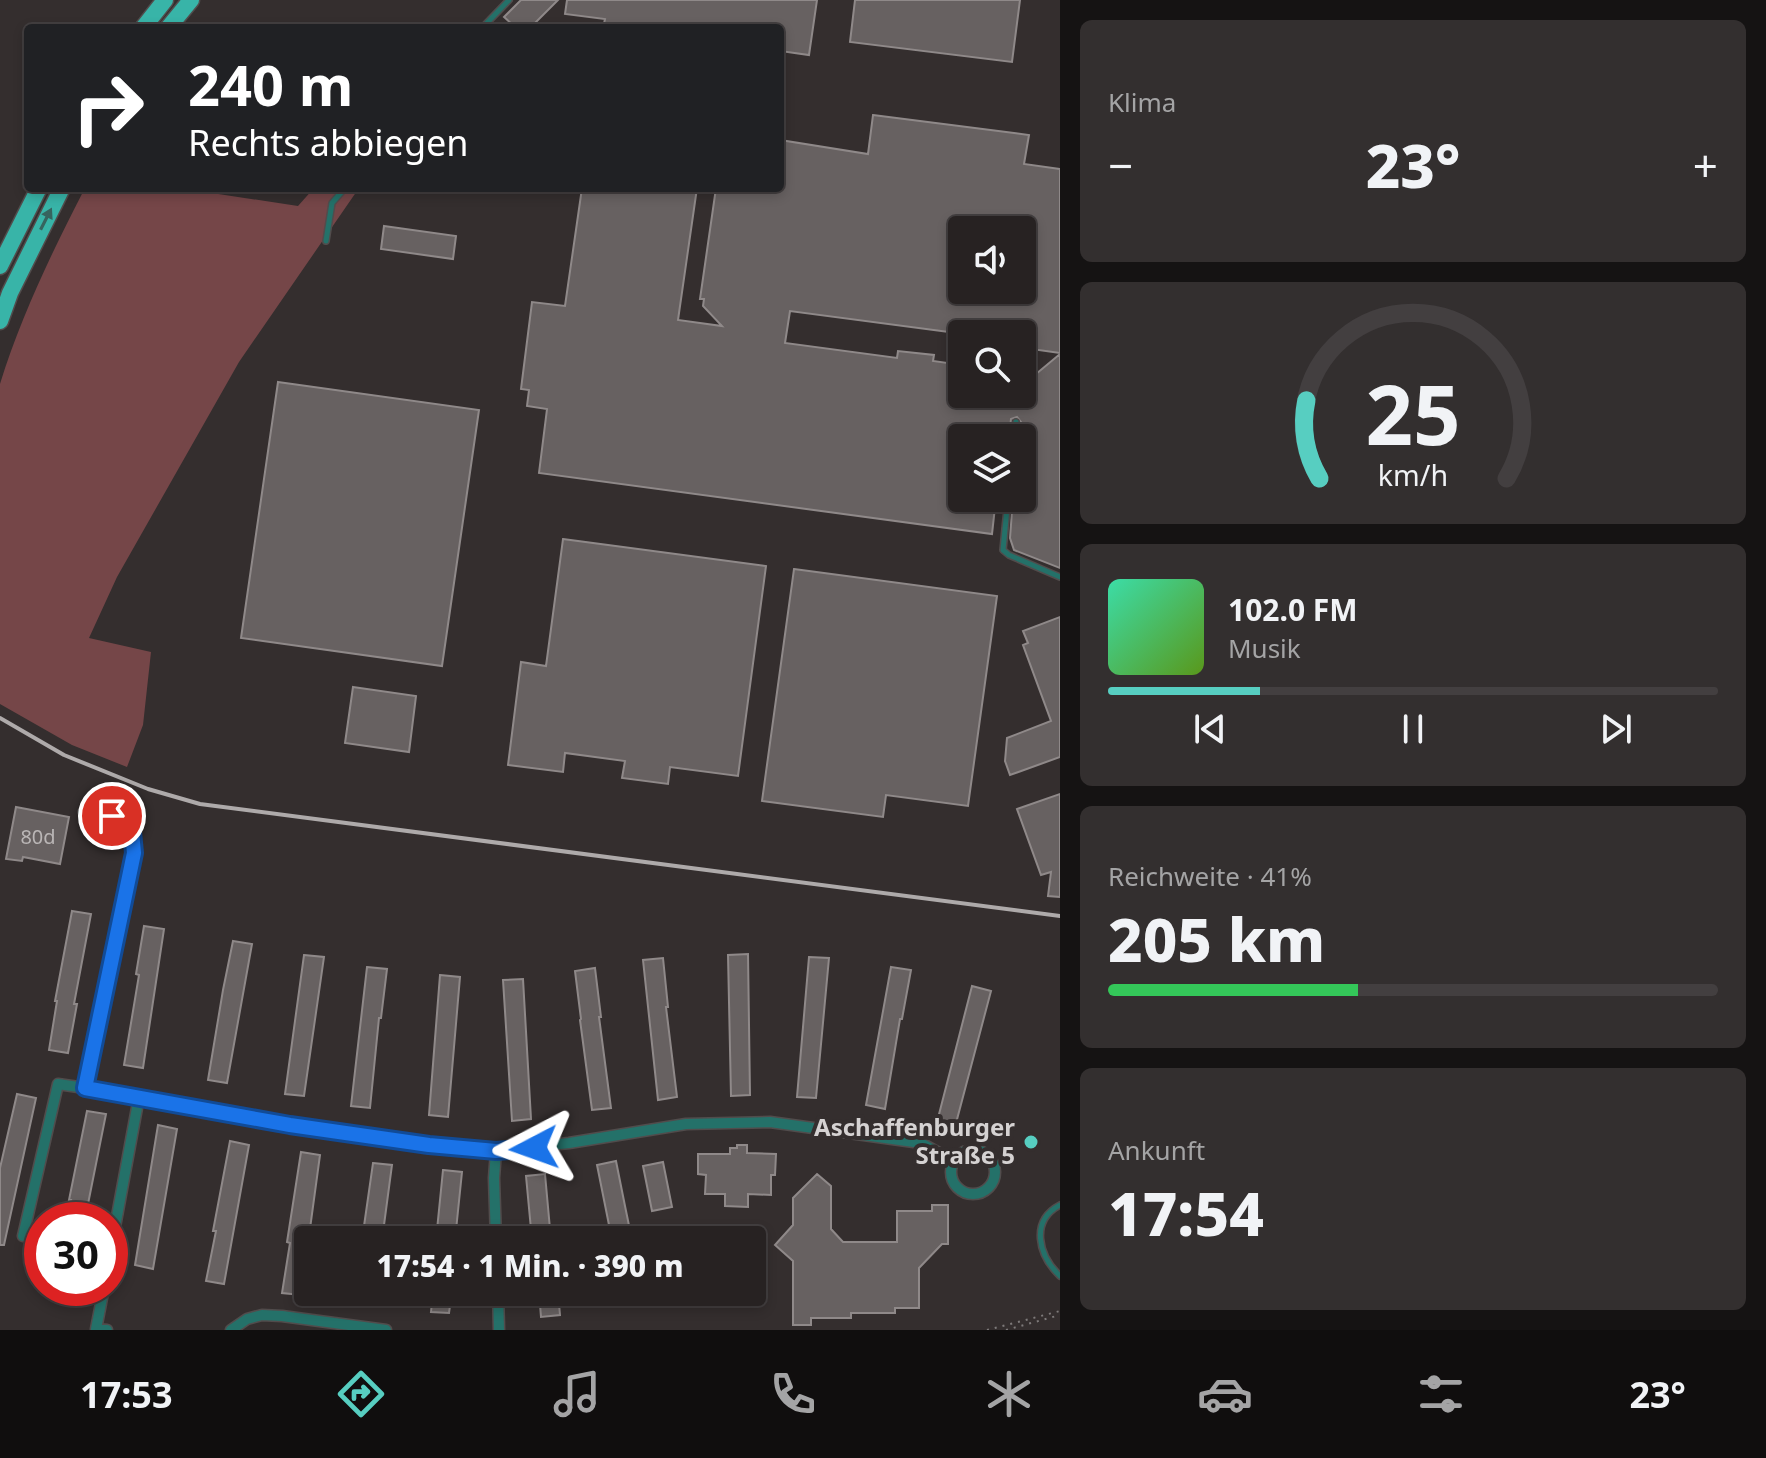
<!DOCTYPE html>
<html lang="de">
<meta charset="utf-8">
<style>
body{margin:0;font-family:"Noto Sans",sans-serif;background:#332f2f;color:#f1f3f6;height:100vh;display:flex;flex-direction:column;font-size:30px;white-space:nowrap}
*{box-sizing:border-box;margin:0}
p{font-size:26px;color:#a4a4a5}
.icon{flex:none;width:44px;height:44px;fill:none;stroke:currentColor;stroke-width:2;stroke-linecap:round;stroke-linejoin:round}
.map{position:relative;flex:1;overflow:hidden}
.details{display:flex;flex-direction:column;gap:20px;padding:20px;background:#151313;width:706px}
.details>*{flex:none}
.guide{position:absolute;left:24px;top:24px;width:760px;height:168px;border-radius:8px;box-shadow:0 4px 12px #0003,0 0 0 2px #433f40;background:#202124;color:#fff;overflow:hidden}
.tools{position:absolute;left:948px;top:216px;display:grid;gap:16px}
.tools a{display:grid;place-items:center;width:88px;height:88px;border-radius:8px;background:#272222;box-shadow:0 4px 12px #0003,0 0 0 2px #433f40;font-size:40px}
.speed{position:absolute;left:24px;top:1202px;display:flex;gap:16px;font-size:40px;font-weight:700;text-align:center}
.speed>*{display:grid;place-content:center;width:104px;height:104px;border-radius:50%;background:#272222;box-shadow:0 4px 12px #0003,0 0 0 2px #433f40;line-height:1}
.speed .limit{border:12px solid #d22;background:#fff;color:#111}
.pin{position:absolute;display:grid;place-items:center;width:68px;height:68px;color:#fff;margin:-34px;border:4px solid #fff;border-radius:50%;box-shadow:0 2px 8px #0007}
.me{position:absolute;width:88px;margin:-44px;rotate:266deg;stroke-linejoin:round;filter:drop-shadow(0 0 6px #0008)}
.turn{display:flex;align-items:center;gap:28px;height:168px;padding:0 32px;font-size:36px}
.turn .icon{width:104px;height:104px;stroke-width:2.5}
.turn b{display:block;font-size:56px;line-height:68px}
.big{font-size:60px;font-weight:800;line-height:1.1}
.details .tile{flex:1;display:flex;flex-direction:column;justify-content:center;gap:12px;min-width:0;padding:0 28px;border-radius:12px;background:#332f2f}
.details .dial{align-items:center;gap:0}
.dial svg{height:208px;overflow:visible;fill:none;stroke:#433f40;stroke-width:7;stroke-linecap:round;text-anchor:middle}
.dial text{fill:#f1f3f6;stroke:none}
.song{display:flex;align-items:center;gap:24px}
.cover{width:96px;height:96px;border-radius:12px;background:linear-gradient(135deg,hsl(160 70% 55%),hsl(90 70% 35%))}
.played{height:8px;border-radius:4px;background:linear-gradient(90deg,#57cec1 25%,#433f40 25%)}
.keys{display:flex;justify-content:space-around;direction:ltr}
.heat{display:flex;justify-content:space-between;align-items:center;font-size:44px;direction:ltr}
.charge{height:12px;border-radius:6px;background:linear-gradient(90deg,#34c759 41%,#433f40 0)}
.trip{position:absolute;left:294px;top:1226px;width:472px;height:80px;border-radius:8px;background:#272222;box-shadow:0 4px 12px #0003,0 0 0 2px #433f40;font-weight:800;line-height:80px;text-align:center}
.tabs{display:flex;height:128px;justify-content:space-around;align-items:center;background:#100e0e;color:#a4a4a5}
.tabs .icon{width:56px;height:56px}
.tabs .selected{color:#57cec1}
.tabs b{font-size:36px;color:#f1f3f6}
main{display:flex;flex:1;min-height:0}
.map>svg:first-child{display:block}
.green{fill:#754648}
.building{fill:#676161;stroke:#8f8989;stroke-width:2;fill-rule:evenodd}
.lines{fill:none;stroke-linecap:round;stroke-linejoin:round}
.service-casing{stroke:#514c4c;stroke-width:8}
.minor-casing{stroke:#514c4c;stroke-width:13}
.trunk-casing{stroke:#514c4c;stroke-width:19}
.path{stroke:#7f7b7b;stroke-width:2;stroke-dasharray:2 6;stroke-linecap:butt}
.service{stroke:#247169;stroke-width:5}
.minor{stroke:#247169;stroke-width:10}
.trunk{stroke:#38b4a8;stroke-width:16}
.rail{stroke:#aeaaaa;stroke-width:4}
.oneway{fill:#36645f}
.route-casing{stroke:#114b97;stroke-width:20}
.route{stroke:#1a73e8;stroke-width:14}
.poi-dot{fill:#57cec1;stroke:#342e2e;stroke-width:3}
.labels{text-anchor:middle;stroke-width:8;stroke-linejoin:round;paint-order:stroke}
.number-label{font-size:20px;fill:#bab6b6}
.poi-label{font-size:24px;font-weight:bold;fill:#d5d2d2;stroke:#342e2e;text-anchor:end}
</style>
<main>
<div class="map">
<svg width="1060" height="1330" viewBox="0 0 1060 1330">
<rect width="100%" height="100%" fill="#342e2e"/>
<path class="green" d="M85,188H179L298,206L314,188H359L239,362L117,577L89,638L151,652L143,725L127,767L72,745L0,704V384C21,316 52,252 85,188Z"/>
<path class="building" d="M521,0H558L531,27H515L504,17Z
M567,0H817L809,55L780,51V28H603L605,19L565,14Z
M855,0H1020L1012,62L850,42Z
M873,115L1029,135L1024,164L1060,169V353L1024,348L1025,342L1022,341V334H964L790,311L785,343L897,358L898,351L934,355L933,361L962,365V394H1028L1030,379L1060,354V568L1014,550L1010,538L1013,498H1022V438H1020L1021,422L1017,417L1011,419L1009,438H962V498H1002L1001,512L996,498L992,534L539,473L547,409L527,406L529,390L521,389L532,302L565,306L582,188H697L678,320L722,326L703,306L704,299H700L716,188H780V140L868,154ZM962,230H1028L1022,260V290H962Z
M384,226L456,236L453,259L381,249Z
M278,382L479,410L442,666L241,638Z
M563,539L766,566L738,776L670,767L668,784L622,778L625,761L565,753L563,772L508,765L521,662L546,666Z
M794,569L997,596L968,806L886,795L883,817L762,801Z
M1060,617V757L1010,775L1005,761L1007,738L1051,721L1023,645L1028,643L1023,631Z
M353,687L416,696L409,752L345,743Z
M1060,794V897L1048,896L1051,872L1041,875L1017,809Z
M16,807L69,817L60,864L23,857L22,861L6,859Z
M72,911L91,914L74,1004H77L68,1053L49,1050L57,1001H55Z
M144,926L164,929L143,1068L124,1065L139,975L136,974Z
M233,941L252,944L227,1083L208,1080L223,990Z
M748,954L750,1095L731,1096L728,955Z
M304,955L324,957L304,1096L285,1094Z
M809,957L829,958L816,1098L797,1097Z
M663,958L668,1007H666L677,1097L658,1100L643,960Z
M367,967L387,969L381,1018H379L370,1108L351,1106Z
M891,967L911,970L902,1019H900L885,1109L866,1105Z
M595,968L601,1017H599L611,1108L592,1110L580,1020L581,1019L575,971Z
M440,975L460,977L448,1117L429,1115Z
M523,979L531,1119L512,1121L503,980Z
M972,986L991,991L955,1127L937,1122Z
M17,1094L36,1098L4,1245H0V1168Z
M87,1111L106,1114L88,1204H89L86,1220H67L71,1200H69Z
M158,1125L177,1129L153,1269L135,1265Z
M230,1141L249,1145L224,1284L206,1281L216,1231H213Z
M737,1145H747V1153L776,1154L775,1175H771V1195L748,1194V1207L725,1206V1194H705L706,1175L698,1174V1154H730V1148H737Z
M301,1152L320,1155L301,1295L282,1293L290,1243L287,1242Z
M616,1161L625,1206L632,1240H612L597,1165Z
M663,1162L672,1207L652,1211L643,1166Z
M373,1163L392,1165L382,1240H362Z
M443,1170L462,1172L455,1240H436Z
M545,1174L551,1240H532L526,1176Z
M817,1174L831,1186V1229L843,1242H897V1211H932V1205H948V1244H942L919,1268V1308H895V1313H851V1318H811V1325H793V1261L775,1245L793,1225V1198Z
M433,1292H452L449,1313L431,1312Z
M539,1292H558L560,1315L541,1317Z"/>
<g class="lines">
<defs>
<path id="service" d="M482,28L509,0
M326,241L332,203L345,188
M1014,438L1016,422
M1008,498L1003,550L1009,555L1060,577
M81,812L112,816L132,832L134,853L120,920
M1060,1205C1030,1221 1038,1255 1060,1276"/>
<path id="minor" d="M139,1097L290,1125L454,1148L496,1151
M951 1172a22 22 0 1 1 44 0a22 22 0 1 1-44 0Z
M23,1236L58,1084L85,1088
M496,1240L494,1178L496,1151L569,1143L686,1124L770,1122L921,1143L953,1161
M110,1254L139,1097L85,1088L120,921
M104,1288L96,1329L107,1330
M498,1292L499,1330
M231,1330L247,1319L262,1315L282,1316L386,1330"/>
<path id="trunk" d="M143,28L165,0
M168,28L191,0
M0,266L39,188
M0,321L10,293L62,188"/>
</defs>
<use href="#service" class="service-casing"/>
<use href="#minor" class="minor-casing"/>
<use href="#trunk" class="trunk-casing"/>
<path class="path" d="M987,1330L1060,1311
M1006,1330L1060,1315"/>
<use href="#service" class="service"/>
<use href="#minor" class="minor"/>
<use href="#trunk" class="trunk"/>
<path class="rail" d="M0,718L64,755L148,789L200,804L1060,916"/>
</g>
<defs><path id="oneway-solid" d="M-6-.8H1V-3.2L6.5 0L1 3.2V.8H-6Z" transform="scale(2)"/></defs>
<use class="oneway" href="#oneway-solid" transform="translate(46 219) rotate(-63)"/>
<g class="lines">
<defs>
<path id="route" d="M112,816L132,832L134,853L85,1088L290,1125L429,1145L496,1151L534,1148"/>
</defs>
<use href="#route" class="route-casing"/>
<use href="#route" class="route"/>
</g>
<circle class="poi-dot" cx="1031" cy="1142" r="8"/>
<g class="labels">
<g class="number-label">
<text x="38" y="844">80d</text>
</g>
<g class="poi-label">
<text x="1015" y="1136">Aschaffenburger<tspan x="1015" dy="28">Straße 5</tspan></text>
</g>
</g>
</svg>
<div class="tools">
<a><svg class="icon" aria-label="sound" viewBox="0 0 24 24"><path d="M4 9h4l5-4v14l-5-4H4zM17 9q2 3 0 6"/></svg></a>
<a><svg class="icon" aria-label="search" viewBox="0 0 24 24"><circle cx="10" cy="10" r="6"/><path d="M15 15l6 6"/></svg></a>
<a><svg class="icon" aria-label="layers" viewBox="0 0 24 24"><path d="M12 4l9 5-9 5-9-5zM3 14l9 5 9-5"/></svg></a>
</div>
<div class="speed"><div class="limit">30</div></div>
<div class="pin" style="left:112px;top:816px;background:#d93025"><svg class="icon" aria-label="arrive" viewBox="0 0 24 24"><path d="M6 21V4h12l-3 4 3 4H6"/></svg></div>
<svg class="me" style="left:534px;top:1148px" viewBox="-20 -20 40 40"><path d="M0-17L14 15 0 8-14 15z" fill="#1a73e8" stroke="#fff" stroke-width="4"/></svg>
<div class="trip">17:54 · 1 Min. · 390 m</div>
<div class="guide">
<div class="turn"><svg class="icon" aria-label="right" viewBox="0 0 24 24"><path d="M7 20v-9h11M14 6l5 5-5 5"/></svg><div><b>240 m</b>Rechts abbiegen</div></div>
</div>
</div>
<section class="details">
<div class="tile"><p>Klima</p>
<div class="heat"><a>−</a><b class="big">23°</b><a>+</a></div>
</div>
<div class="tile dial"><svg viewBox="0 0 100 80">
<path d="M14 69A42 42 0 1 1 86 69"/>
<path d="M14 69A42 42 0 0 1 9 39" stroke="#57cec1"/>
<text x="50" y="56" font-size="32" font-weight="700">25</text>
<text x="50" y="72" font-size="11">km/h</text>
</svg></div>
<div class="tile">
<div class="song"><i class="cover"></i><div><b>102.0 FM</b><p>Musik</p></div></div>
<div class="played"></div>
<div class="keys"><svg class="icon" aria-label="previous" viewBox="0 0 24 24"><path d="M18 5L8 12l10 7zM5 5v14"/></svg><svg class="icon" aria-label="pause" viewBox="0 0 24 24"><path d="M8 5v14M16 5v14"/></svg><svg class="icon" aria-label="next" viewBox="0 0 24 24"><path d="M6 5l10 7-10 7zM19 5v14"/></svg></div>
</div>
<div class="tile"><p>Reichweite · 41%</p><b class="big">205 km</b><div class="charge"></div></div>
<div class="tile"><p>Ankunft</p><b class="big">17:54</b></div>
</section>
</main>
<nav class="tabs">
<b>17:53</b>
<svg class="icon selected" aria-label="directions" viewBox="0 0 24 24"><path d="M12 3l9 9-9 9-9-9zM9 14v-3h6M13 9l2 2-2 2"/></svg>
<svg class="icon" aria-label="music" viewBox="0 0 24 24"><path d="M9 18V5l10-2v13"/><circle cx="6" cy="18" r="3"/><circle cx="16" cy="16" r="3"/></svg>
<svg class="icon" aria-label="phone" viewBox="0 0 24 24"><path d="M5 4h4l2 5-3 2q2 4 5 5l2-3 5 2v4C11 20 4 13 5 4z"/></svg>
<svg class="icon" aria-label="climate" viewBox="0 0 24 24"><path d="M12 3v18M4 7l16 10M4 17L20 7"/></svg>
<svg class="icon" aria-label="car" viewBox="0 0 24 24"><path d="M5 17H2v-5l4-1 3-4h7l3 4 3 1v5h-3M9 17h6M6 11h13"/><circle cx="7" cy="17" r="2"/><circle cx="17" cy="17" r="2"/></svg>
<svg class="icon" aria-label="filters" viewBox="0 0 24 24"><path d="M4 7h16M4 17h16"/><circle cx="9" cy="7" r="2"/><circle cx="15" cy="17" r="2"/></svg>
<b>23°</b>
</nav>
